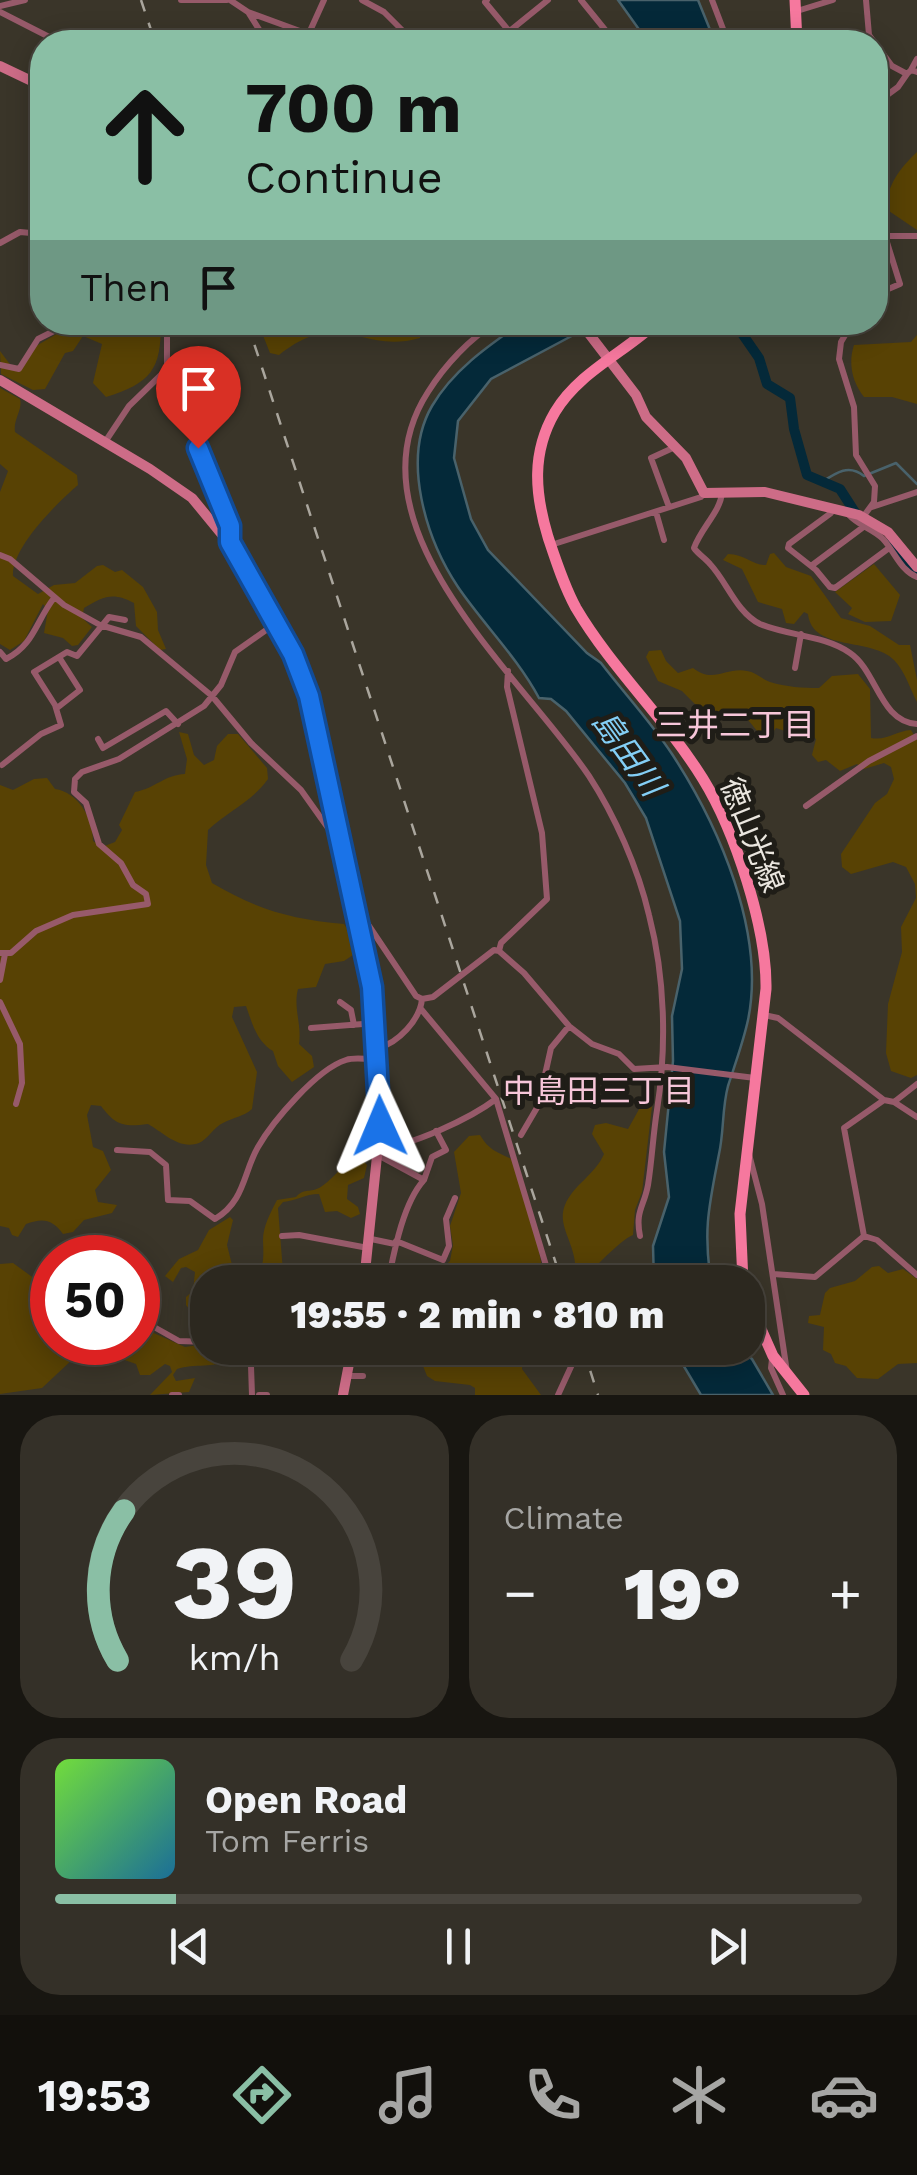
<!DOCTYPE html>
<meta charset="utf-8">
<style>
body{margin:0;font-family:"Work Sans","Noto Sans JP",sans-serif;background:#343028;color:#f1f3f6;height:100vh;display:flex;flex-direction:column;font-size:38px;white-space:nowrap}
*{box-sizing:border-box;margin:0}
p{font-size:32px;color:#a6a6a4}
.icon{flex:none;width:55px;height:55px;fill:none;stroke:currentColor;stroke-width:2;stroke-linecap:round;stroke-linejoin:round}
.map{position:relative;height:1395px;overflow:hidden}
.sheet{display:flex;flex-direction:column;gap:20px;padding:20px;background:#181611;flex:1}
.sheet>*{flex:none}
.banner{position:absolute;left:30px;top:30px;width:858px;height:305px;border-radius:40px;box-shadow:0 5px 25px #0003,0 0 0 2px #48443d;background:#8abfa5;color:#111;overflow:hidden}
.speed{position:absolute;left:30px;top:1235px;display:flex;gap:20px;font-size:50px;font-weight:700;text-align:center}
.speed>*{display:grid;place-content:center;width:130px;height:130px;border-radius:50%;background:#2c281f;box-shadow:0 5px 25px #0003,0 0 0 2px #48443d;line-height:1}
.speed .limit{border:15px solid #d22;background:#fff;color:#111}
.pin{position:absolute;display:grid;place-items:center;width:85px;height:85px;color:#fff;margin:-102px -42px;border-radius:50% 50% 50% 0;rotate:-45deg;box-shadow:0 0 10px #0007}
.pin .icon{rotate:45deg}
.me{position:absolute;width:110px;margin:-55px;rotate:359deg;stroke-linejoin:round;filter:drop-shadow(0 0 8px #0008)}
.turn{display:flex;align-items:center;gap:35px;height:210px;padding:0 50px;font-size:45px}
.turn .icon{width:130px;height:130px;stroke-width:2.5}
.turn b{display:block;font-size:70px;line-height:85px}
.then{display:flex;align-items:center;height:95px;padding:0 50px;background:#0003;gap:20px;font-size:38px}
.big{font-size:75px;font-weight:800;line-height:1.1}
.sheet .card{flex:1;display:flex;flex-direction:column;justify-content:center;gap:15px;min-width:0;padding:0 35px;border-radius:40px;background:#343028}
.sheet .dial{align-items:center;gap:0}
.dial svg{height:260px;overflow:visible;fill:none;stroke:#48443d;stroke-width:7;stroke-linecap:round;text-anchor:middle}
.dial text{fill:#f1f3f6;stroke:none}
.song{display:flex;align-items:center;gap:30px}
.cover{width:120px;height:120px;border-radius:15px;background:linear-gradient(135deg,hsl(100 70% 55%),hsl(200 70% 35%))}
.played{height:10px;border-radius:5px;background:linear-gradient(90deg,#8abfa5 15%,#48443d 15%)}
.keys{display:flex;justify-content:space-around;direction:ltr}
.heat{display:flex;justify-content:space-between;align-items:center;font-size:55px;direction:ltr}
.sheet .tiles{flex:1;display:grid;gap:20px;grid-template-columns:1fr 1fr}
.card:last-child{grid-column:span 2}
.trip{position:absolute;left:190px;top:1265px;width:575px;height:100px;border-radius:40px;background:#2c281f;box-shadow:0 5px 25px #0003,0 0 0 2px #48443d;font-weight:800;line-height:100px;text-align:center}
.tab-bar{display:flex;height:160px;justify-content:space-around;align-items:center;background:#12100c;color:#a6a6a4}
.tab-bar .icon{width:70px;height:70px}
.tab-bar .current{color:#8abfa5}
.tab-bar b{font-size:45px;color:#f1f3f6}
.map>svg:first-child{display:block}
.green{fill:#584204}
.water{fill:#042939;stroke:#49626b;stroke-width:2.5}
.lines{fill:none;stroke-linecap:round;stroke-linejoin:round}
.stream{stroke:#49626b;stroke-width:2.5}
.river{stroke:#042939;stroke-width:10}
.street{stroke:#975a6a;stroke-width:6}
.secondary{stroke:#cd6c87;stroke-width:10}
.primary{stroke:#f6789e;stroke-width:11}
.rail{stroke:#aaa69d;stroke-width:2.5;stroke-dasharray:12 12;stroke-linecap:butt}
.route-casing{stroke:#114b97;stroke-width:25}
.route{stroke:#1a73e8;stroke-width:18}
.labels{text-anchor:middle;stroke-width:10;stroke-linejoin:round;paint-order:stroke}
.street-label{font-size:30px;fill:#eae6df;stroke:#1f1d17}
.neighbourhood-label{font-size:32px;fill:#f7c6d9;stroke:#1f1d17}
.water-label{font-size:32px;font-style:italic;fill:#83cef5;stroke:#1f1d17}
</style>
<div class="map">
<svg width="917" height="1395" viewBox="0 0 917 1395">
<rect width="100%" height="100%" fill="#3a3529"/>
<path class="green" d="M917,152V230L886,209C887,185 900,168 917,152Z
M68,323H161C161,370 151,383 106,397L93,383L102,344L83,336L73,351L65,353L45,389L33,390L1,374L0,351L12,367L21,370L36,346L55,335Z
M258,323H412L420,329V338C360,355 341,306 279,355L270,353Z
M917,335V404L892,397H864C852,382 848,363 854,345L911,342Z
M0,388L20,399C23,410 13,419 15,432L77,475L78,485C58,502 11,548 13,576L38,594L54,585L75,583L97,566L103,565L115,572L122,570L143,587L157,612L158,630L166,649L160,650L136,626L134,603C113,592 104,596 84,608L82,618L92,627L78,645L72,646L63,638L44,633L48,610L43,604L24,641L10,650L0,644V492L8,471L0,464Z
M774,553L786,567L811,576L841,618L870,626L899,645H910L917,680V702C910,689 905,671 894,660C872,637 812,652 808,614L804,612L794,624L786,623L782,609L758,602L742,569L723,560L728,554C745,554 754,566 766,565L770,554Z
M874,564L900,595L891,621L865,622L848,614L852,608L835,592Z
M661,650L666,661L678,673L693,668C713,684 726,667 747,671C755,672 762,679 770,682C786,687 803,688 819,688L832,676L858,674L870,689L871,738C887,741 896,731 911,730L917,740V1075L911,1078L891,1071L886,1053L888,1004L902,952L901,927L916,898L915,884L906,867L893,862L851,874L842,867L841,854L875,803L887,794L894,779L891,767L884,763L864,769L857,764L840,771L826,760L818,762L812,755L816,739L804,730L788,732L776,728L768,739C753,733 753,717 733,712L727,717L695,704L682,691L658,681L646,657L649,651Z
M179,732L188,734L194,755L204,765L214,760L217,746L228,734H238L267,768L268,779C252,802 228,811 208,830L206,865L212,883C258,910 291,919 344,924L350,933L353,955L344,961L325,964L316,987L298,989C293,1008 302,1024 299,1044L312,1056L314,1067L292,1082L278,1066L273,1051C257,1042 252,1023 246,1006L234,1007L232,1017L257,1072L252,1109C243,1117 234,1117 223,1123C214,1127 208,1139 199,1143C179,1150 164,1133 148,1124C124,1127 116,1126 101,1106L91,1105L87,1115L93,1147L103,1151L111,1170L95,1190L98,1202L117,1205L112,1213L84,1220L73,1232L63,1234C52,1219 43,1218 26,1224L18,1237L12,1235L9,1228L0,1226V785L13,790L34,779L47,778L55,789C78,792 93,818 93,841L102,847L115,842L122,830L119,825L135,792C156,788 164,775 185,774L187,759Z
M647,1095L653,1098L642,1192L635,1210L633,1235C623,1238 588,1273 582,1282H574C582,1248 555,1229 565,1205C573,1185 595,1175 604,1154L592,1134L595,1125L606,1123L628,1129Z
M480,1135C490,1152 499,1152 513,1160L536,1237L545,1282H418L435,1275L450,1261L453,1245L450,1226L461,1193L454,1152L469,1136Z
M362,1159L367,1165L364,1178L348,1185L347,1199L358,1207L360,1214L351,1218L337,1211L325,1212L319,1194C305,1194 296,1201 283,1202L278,1208L283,1272L291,1282H208L207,1317L205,1321L198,1320L186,1305V1297L193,1291L195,1272L186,1267L181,1268L173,1282L165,1276L179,1259L198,1250L209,1230L230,1217L233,1220L227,1245L233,1269C265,1282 264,1265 263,1240C263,1226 271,1212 277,1200L296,1197C304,1188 308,1193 319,1188C335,1179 341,1162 362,1159Z
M13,1263L35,1279L46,1276L51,1282L52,1342L90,1343L42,1388L0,1394V1264Z
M879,1266L888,1273L903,1269L917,1279V1363L898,1364L878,1379L857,1378L846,1366L835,1363L831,1354L823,1350L824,1327L808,1323L809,1316L820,1315L825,1293L830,1288L855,1281L872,1267Z
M138,1326L185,1347L199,1345L214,1358H223L225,1352L220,1348H230L234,1352L232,1359C213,1369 195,1363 177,1369L173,1375L176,1381L195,1378L189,1392L150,1395L172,1372L170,1366L165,1364L150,1375H140L136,1364L119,1358L115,1343L138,1342Z
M404,1348H531L523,1357L522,1369L541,1395H475V1388L470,1385L435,1381L427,1376L421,1361Z"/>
<path class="water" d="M618,0H698L715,42H648Z
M521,323H596L491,379L458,421L454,458L471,519L488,550L587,653L601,663C624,693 651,722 672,754C719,826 766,933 748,1020C743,1043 735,1064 728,1086C722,1108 724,1132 719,1154C709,1206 703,1229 711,1282H654L653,1246L669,1197L664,1152L673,1061L672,1016L682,969L680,921L646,818L625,783L566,711L551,699L539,698C517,657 484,625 458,587C426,539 401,459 432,406C453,370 488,346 521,323Z
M673,1348H734L752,1359L773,1395H701Z"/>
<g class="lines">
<path class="stream" d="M822,482C837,472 849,464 864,476L896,463L917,484"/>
<path class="river" d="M734,322L759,358L767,384L790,398L794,429L807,475L840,489L858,517
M891,543L906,566L917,573"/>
<path class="street" d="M181,0H227
M230,0L248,12L267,42
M362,0L384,12L414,42
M487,0L485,2L509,31
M581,0L615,42
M712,0L728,42
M866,0L869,35L892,66L907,74L911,70L917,72
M0,6L25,0
M797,11L833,0
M0,12L59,42
M248,12L308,34
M305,42L324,0
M496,42L548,0
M911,70L917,59
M875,104L898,87L907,74
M875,227L885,236L900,284L879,293
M885,236H917
M0,243L20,232L42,234
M167,322V376L230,525V542
M497,322C470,338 445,365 428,392C342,525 521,675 589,776C615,816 638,868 649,915C665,977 667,1046 657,1110C653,1135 652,1160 648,1185C644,1207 635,1211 640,1236
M853,322L841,342L839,359L854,407L856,455L875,486L874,502L863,517
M0,365L19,369L38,339L58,329L63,322
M105,442L129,406L166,370
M722,492C721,511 701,528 694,548C698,554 705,558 710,564C727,582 737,613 760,624C788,636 824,635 850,653C877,671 880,722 917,724
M669,507L651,458L675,447
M872,507L917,492
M832,508L831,513L789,544L788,548L816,570L830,587L835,588L889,548
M656,512L664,540
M849,515C859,526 873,529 883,539C895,552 900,570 917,577
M551,545L701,497L704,493
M0,555L10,559L64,605L100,625L141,637L212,696L251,743L301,790L333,835L340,836
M811,566L862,528
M0,652L6,659C34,645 36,621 54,598
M795,668L801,634
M57,708L80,690L59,657
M98,739L103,748L166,711L178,724
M2,765L41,734L61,725L55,705L34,672L67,652L77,656L109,617L125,620
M806,806L869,761L917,736
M357,908L416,996L422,999
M499,951L524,973L569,1026L592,1044L619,1054L634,1069L667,1067L755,1078
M0,953H11L36,931L73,915L148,904L146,894L133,885L121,863L99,844L86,803L74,792L75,779L82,772L119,759L204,706L221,685L235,652L276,623
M0,980L5,954
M422,999L433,997L494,950L499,951L501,943L547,899L542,833L507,687L508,671
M0,1002L20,1044L22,1083L16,1104
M340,1002L351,1010L354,1025
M421,1009L496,1099L551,1282
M764,1015L778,1018L884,1100
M311,1028L376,1023
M378,1048C398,1043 420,1020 422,999
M894,1102L917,1117
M521,1135L538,1106L551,1048L569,1026
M378,1148C410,1147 471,1118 496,1099
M117,1150L150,1152L166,1165L168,1200L190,1201L215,1219C245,1201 243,1173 258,1147C273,1121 317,1069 346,1060C355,1057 367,1059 377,1060
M749,1154L762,1204L787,1372
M378,1155L424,1180C403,1203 394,1252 388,1282
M424,1180L432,1157L446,1150L436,1131
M282,1236L299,1235L368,1248
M864,1236L844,1128L884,1100L894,1102L917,1084
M864,1236L877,1240L917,1275
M371,1239L395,1244
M396,1241L443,1260L449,1246L446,1219L455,1198
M773,1274L815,1277L864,1236
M138,1318L179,1341L208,1342
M243,1348L251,1366L252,1395
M772,1359L771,1368L783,1395
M348,1376H363
M172,1395H179
M259,1395H267
M558,1395L575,1358L576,1348"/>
<path class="secondary" d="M0,66L42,86
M580,322L636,395L646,417L686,458L704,493L765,492L859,515L888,532L917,567
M0,380L150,469L192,498L238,554L300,670L317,728L356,907L376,1023L380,1127L364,1282
M343,1395L352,1348"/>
<path class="primary" d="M795,0L797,42
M657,322C624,353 579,372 555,412C531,453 535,494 548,537C556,561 564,586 576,608C612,669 666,719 703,779C735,831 767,928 766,989L740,1214L743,1282
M748,1300L773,1356L804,1395"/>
<path class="rail" d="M141,0L155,42
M247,322L562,1282
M583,1348L598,1395"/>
</g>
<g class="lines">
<defs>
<path id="route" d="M198,448L230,526V542L293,654L309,696L372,987L380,1126"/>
</defs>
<use href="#route" class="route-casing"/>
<use href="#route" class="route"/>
</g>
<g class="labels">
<g class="street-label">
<text transform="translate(752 835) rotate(68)" y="10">徳山光線</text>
</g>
<g class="neighbourhood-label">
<text x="735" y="736">三井二丁目</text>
<text x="599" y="1102">中島田三丁目</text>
</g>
<g class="water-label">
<text transform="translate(628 753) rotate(54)" y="11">島田川</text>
</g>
</g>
</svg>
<div class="speed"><div class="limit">50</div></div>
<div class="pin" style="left:198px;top:448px;background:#d93025"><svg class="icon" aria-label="arrive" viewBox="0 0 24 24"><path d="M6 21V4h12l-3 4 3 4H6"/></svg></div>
<svg class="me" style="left:380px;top:1126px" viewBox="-20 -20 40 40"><path d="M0-17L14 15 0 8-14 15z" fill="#1a73e8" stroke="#fff" stroke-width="4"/></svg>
<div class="trip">19:55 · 2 min · 810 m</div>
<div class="banner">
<div class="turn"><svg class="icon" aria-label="ahead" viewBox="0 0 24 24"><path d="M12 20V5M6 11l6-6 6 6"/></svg><div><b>700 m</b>Continue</div></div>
<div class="then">Then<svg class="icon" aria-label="arrive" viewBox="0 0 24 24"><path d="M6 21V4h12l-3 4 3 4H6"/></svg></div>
</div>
</div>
<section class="sheet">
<div class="tiles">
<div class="card dial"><svg viewBox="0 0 100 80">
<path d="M14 69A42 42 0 1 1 86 69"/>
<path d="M14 69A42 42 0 0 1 16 23" stroke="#8abfa5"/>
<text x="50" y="56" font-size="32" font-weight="700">39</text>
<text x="50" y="72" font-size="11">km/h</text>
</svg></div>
<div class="card"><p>Climate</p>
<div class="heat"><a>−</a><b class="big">19°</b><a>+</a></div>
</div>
<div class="card">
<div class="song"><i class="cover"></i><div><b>Open Road</b><p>Tom Ferris</p></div></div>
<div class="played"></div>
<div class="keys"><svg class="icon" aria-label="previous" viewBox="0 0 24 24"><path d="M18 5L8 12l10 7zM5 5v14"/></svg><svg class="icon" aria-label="pause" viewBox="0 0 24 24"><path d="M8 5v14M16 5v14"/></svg><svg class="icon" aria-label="next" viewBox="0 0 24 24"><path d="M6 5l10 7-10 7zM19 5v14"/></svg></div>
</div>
</div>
</section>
<nav class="tab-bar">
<b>19:53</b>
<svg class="icon current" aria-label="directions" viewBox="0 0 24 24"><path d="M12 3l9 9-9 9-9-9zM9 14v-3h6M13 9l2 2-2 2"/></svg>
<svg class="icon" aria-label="music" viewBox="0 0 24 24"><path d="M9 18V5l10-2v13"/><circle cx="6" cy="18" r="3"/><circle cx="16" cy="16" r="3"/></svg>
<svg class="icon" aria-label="phone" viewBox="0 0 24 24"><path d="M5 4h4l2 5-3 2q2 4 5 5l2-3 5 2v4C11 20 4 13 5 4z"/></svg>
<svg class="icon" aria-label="climate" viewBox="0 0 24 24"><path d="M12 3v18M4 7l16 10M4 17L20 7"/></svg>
<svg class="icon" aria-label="car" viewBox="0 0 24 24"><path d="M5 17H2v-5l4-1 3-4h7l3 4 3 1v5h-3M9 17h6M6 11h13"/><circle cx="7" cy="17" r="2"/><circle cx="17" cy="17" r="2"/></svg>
</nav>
